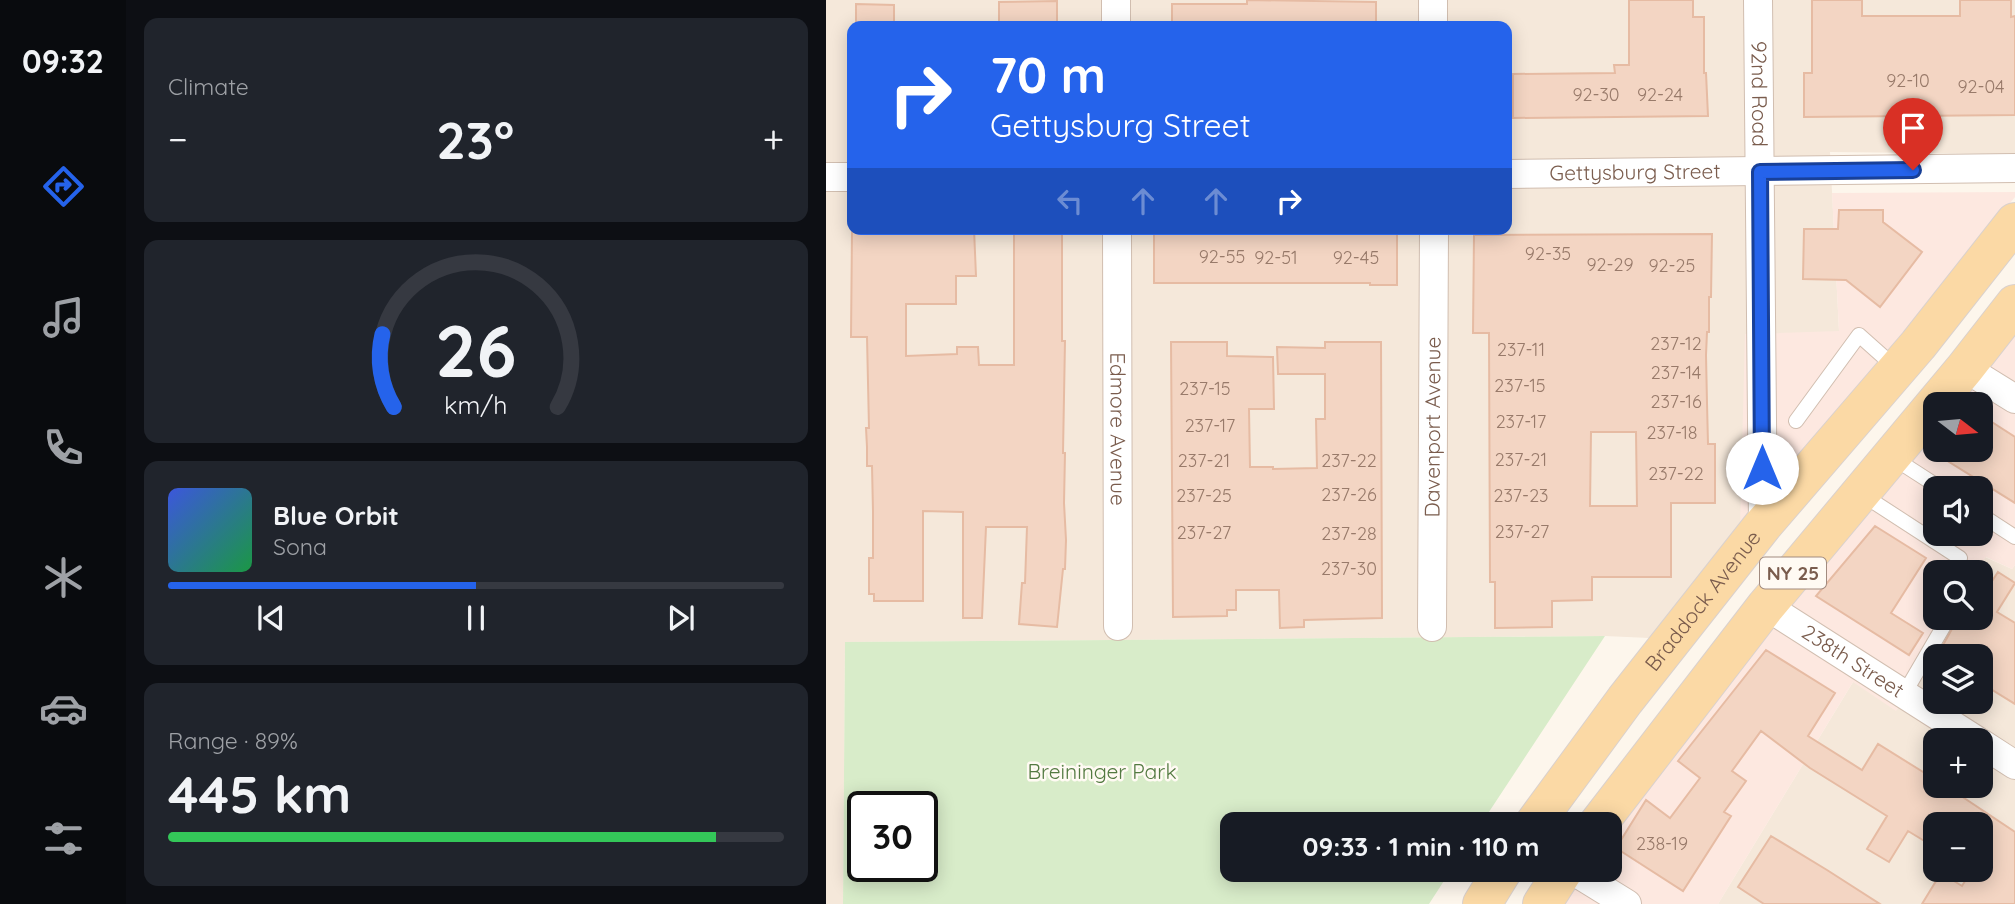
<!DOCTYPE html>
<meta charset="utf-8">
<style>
body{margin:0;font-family:Quicksand,sans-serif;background:#20242c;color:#f1f3f6;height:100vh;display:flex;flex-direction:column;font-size:26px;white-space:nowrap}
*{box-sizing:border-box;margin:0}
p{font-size:23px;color:#9ea1a6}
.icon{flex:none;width:38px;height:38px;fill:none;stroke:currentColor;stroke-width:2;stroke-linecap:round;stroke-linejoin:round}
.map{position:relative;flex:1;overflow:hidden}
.drawer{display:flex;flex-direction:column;gap:18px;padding:18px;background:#0d0f14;width:700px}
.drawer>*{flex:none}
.guide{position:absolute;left:21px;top:21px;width:665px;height:214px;border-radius:14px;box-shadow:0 4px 18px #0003;background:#2563eb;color:#fff;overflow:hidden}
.needle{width:46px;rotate:106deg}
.tools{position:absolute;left:1097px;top:392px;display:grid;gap:14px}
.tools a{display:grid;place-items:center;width:70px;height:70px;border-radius:14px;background:#171b24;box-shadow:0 4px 18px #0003;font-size:35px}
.speed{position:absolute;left:21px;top:791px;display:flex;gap:14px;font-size:35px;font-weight:700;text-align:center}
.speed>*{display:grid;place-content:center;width:91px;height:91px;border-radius:50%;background:#171b24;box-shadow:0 4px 18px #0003;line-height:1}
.speed .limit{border:4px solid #111;border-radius:10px;background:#fff;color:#111}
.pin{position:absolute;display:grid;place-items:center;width:60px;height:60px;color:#fff;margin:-72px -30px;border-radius:50% 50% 50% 0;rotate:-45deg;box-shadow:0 0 7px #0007}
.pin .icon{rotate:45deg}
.me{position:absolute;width:77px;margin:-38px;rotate:0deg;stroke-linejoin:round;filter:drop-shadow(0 0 5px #0008)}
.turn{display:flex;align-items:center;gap:24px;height:147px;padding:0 28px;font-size:32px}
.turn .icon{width:91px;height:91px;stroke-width:2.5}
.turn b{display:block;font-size:49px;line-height:60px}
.lanes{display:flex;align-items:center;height:66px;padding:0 28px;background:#0003;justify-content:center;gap:35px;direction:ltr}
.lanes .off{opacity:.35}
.big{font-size:52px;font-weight:700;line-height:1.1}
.drawer .tile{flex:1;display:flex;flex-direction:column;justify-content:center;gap:10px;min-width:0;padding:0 24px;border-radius:14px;background:#20242c}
.drawer .dial{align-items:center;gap:0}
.dial svg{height:182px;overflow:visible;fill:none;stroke:#363941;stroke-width:7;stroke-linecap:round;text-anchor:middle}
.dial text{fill:#f1f3f6;stroke:none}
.song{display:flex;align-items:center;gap:21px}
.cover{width:84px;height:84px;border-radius:10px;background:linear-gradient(135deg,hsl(230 70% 55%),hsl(140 70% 35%))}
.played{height:7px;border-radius:4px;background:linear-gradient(90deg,#2563eb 50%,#363941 50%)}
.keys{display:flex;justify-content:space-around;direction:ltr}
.heat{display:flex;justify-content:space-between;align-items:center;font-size:38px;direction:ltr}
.charge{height:10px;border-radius:5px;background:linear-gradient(90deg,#34c759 89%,#363941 0)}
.trip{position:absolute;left:394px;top:812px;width:402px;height:70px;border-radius:14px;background:#171b24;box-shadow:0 4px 18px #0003;font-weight:700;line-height:70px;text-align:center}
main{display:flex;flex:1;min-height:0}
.dock{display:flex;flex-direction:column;width:126px;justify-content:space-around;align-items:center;background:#090b0e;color:#9ea1a6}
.dock .icon{width:49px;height:49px}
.dock .active{color:#2563eb}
.dock b{font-size:32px;color:#f1f3f6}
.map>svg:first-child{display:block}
.residential{fill:#f5e8da;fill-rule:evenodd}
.commercial{fill:#fde8e0;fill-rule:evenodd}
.green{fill:#d8ecc9;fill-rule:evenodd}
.building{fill:#f3d5c3;stroke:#e6bba3;stroke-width:2;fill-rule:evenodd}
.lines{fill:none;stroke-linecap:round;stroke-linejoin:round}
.service-casing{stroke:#d1beb0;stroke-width:16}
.minor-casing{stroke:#d1beb0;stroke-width:30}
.primary-casing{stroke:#dad1cd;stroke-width:40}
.service{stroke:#fff;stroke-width:14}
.minor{stroke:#fff;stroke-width:28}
.primary{stroke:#fbd9a5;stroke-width:38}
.route-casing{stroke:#184099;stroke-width:18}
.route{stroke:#2563eb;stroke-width:12}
.labels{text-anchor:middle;stroke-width:5;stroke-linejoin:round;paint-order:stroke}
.number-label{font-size:18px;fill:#987a6a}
.shield{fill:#fffaf3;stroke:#a28b7f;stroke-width:2}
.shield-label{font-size:19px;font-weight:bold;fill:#7a5c4d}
.street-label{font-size:21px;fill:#7a5c4d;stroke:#fffaf3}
.park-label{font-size:21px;fill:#537a41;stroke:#fffaf3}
</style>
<main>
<nav class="dock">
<b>09:32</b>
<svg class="icon active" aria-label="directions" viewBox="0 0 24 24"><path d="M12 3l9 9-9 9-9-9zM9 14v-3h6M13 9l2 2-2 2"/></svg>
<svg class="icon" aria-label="music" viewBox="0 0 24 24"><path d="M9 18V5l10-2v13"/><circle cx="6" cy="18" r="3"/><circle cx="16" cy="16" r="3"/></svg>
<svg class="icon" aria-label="phone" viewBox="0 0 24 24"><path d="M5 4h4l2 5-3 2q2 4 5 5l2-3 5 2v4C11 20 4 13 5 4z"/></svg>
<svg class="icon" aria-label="climate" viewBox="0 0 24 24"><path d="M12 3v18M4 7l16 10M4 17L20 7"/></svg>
<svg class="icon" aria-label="car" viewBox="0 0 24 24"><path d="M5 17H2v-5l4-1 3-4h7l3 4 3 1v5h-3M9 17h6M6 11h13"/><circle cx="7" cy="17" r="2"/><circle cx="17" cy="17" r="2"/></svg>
<svg class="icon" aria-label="filters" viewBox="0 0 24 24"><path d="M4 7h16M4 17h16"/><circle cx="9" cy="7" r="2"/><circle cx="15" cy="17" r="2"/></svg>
</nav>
<section class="drawer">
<div class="tile"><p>Climate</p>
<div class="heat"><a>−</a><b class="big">23°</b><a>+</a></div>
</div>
<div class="tile dial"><svg viewBox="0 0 100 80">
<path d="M14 69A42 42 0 1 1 86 69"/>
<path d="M14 69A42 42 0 0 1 9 37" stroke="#2563eb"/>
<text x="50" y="56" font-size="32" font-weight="700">26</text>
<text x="50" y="72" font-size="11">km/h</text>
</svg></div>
<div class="tile">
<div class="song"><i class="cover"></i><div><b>Blue Orbit</b><p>Sona</p></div></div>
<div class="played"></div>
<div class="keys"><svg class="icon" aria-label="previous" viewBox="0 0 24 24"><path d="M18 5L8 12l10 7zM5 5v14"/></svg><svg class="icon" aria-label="pause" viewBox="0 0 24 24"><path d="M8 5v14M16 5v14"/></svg><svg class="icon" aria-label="next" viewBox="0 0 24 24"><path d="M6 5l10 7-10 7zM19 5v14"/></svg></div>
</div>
<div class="tile"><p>Range · 89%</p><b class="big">445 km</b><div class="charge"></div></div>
</section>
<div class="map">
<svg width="1189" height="904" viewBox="0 0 1189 904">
<rect width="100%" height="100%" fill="#fdf6ec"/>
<path class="residential" d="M0,0H1189V154L1004,152L1013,331L914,529L823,638L779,636L19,642L17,904H0ZM26,26H681V229H26Z
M1159,557L1186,569L1189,565V904H892L1027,682L1097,671L1126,618H1155V572H1151ZM1110,656H1155V702H1110ZM1110,740H1155V786H1110ZM1110,824H1155V870H1110Z"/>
<path class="commercial" d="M1189,192V197L914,529L919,334L1013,331L1006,193Z
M1189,332V565L1186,569L1160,557L1151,572H1110V618H1126L1097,671L1070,711L1027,682L892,904H734L759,870H784V836L860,732L1109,429L1110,450H1155V404H1130ZM1110,488H1155V534H1110Z"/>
<path class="green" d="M779,636L655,824H406V870H625L603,904H17L19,642ZM37,807H96V866H37Z"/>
<path class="building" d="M421,0L550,2V23H475V26L346,25V4H421Z
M803,0H867V17H878V73H880L882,116L687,118V74L789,73L788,65H803Z
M986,0H1036V16H1134V0H1185V17L1189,16V115L978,117V73H986Z
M231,1V26H173V2Z
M30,4L68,5V26H30Z
M1013,210H1057V222L1096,252L1054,307L1020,280L977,279L978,229H1012Z
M148,229L150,276H130V304H80V356L131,354V347H152L153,365H188V231H236V341H239L237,453H239L238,503L240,540L239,569H237L231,627L193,624L196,583H199L201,527H160L156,618H137V512L97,511V601H48V594H43V558H47V511L46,466H41V447L40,428H43L41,337H25L26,232Z
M336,229L571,231V285H544V283H328V231Z
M886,234L885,297H883V332H881L880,355L881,403L882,444H889V503H845V577H766V600L726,601V627L669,628V582H664L663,333H647L648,235ZM765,432H810L811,506H764Z
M345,342H401V356L447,357L448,409H423L424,467H447V469L491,468L490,419H499V374H452L451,347L499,348V342H555L556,618L478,620V627L454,628L453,590H410V610H401V616L347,617Z
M1155,415L1189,437V503L1104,450H1155Z
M1049,526L1100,558L1065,613L1097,633L1083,655L990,596Z
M1172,572L1189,583L1171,612L1189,623V704L1155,683V656H1111L1132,618H1155V598Z
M940,650L1009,693L982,736L1036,770L1052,744L1110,780V786H1120L1189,832V904H1096L1115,873L1136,886L1146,870H1155V824H1110V848L1082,831L1063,862L1041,849L1061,816L984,768L935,731L906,771L920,781L898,812L905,816L857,891L790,848L820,800L844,818L874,778L852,761Z
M945,836L1001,870L1054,904H938L912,887Z"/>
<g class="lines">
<defs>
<path id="service" d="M970,421L1033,335L1070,368
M1066,457L1114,488
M1034,493L1134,558L1128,572
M1155,515L1189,537
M1078,694L1120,622L1118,618"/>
<g id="minor">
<path d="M290,0V26"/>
<path d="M607,0V26"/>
<path id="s1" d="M932,0L937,525"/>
<path id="s2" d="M681,174L1189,168"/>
<path d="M0,177H26"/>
<path id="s3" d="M291,229L292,626"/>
<path d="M1139,368L1189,399"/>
<path id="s4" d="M940,606L1150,740"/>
<path id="s5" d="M606,627L608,229"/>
<path d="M1155,743L1189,765"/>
<path d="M746,870L801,904"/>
</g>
<g id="primary">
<path id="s6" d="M708,824L799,700L937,525L1092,345L1189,222"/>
<path d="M772,824L940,606L1139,368L1189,304"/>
<path d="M656,904L677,870"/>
<path d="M716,904L738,870"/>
</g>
</defs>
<use href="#service" class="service-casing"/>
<use href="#minor" class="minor-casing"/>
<use href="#primary" class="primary-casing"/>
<use href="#service" class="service"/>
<use href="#minor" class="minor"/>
<use href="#primary" class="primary"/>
</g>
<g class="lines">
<defs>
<path id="route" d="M936,468L934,172L1087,170"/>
</defs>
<use href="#route" class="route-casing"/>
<use href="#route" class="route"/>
</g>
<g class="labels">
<g class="number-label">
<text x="1082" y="87">92-10</text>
<text x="1155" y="93">92-04</text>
<text x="770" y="101">92-30</text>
<text x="834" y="101">92-24</text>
<text x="722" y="260">92-35</text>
<text x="396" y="263">92-55</text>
<text x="450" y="264">92-51</text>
<text x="530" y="264">92-45</text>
<text x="784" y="271">92-29</text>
<text x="846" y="272">92-25</text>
<text x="850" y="350">237-12</text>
<text x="695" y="356">237-11</text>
<text x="850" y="379">237-14</text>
<text x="694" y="392">237-15</text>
<text x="379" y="395">237-15</text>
<text x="850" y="408">237-16</text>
<text x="695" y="428">237-17</text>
<text x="384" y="432">237-17</text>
<text x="846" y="439">237-18</text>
<text x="695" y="466">237-21</text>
<text x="378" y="467">237-21</text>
<text x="523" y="467">237-22</text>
<text x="850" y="480">237-22</text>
<text x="523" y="501">237-26</text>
<text x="378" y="502">237-25</text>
<text x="695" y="502">237-23</text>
<text x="696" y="538">237-27</text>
<text x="378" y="539">237-27</text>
<text x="523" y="540">237-28</text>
<text x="523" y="575">237-30</text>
<text x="836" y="850">238-19</text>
</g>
<rect class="shield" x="934" y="557.5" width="66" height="31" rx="5"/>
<g class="shield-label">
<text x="967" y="580">NY 25</text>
</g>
<g class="street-label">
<text dy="7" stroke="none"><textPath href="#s1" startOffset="94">92nd Road</textPath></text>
<text dy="7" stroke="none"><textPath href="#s2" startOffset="128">Gettysburg Street</textPath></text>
<text dy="7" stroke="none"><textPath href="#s3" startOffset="200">Edmore Avenue</textPath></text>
<text dy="7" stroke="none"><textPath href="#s5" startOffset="200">Davenport Avenue</textPath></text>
<text dy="7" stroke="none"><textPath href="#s6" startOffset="280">Braddock Avenue</textPath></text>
<text dy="7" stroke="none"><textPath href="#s4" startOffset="103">238th Street</textPath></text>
</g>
<g class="park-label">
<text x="276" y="779">Breininger Park</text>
</g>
</g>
</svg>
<div class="tools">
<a><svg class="needle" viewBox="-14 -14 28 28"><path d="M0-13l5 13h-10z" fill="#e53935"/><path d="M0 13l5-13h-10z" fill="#9ea1a6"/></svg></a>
<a><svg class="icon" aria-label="sound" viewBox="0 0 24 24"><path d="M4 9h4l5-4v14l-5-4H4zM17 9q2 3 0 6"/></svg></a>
<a><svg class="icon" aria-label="search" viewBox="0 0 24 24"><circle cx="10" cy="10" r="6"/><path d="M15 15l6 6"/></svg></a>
<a><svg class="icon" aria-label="layers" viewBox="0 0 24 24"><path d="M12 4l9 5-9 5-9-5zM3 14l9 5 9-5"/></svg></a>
<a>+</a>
<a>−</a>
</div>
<div class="speed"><div class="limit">30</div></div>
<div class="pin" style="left:1087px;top:170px;background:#d93025"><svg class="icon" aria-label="arrive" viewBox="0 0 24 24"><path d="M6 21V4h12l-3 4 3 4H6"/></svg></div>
<svg class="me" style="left:936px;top:468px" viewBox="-20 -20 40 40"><circle r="19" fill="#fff"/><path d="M0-13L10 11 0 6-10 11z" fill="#2563eb"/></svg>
<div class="trip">09:33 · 1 min · 110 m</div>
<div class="guide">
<div class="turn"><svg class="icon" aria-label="right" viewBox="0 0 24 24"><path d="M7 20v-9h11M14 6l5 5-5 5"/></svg><div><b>70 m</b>Gettysburg Street</div></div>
<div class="lanes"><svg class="icon off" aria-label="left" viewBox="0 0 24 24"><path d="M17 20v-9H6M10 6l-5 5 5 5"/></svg><svg class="icon off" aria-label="ahead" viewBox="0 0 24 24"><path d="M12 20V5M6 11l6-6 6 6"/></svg><svg class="icon off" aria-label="ahead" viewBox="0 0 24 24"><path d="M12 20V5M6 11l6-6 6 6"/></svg><svg class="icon" aria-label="right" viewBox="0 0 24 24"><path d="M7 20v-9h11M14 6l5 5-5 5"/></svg></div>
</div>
</div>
</main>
